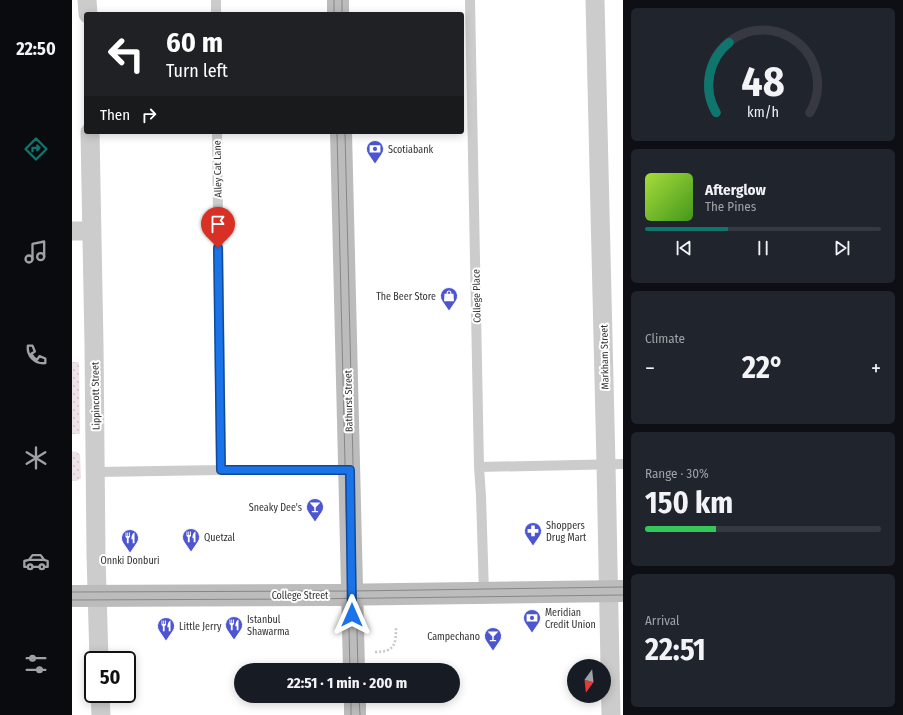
<!DOCTYPE html>
<meta charset="utf-8">
<style>
body{margin:0;font-family:"Fira Sans Condensed",sans-serif;background:#20242c;color:#f1f3f6;height:100vh;display:flex;flex-direction:column;font-size:15px;white-space:nowrap}
*{box-sizing:border-box;margin:0}
p{font-size:13px;color:#9ea1a6}
.icon{flex:none;width:22px;height:22px;fill:none;stroke:currentColor;stroke-width:2;stroke-linecap:round;stroke-linejoin:round}
.map{position:relative;flex:1;overflow:hidden}
.side{display:flex;flex-direction:column;gap:8px;padding:8px;background:#0d0f14;width:280px}
.side>*{flex:none}
.top-card{position:absolute;left:12px;top:12px;width:380px;height:122px;border-radius:4px;box-shadow:0 2px 10px #0003;background:#202124;color:#fff;overflow:hidden}
.needle{width:26px;rotate:195deg}
.controls{position:absolute;left:495px;top:659px;display:grid;gap:8px}
.controls a{display:grid;place-items:center;width:44px;height:44px;border-radius:50%;background:#171b24;box-shadow:0 2px 10px #0003;font-size:20px}
.speed{position:absolute;left:12px;top:651px;display:flex;gap:8px;font-size:20px;font-weight:700;text-align:center}
.speed>*{display:grid;place-content:center;width:52px;height:52px;border-radius:50%;background:#171b24;box-shadow:0 2px 10px #0003;line-height:1}
.speed .limit{border:2px solid #111;border-radius:6px;background:#fff;color:#111}
.pin{position:absolute;display:grid;place-items:center;width:34px;height:34px;color:#fff;margin:-41px -17px;border-radius:50% 50% 50% 0;rotate:-45deg;box-shadow:0 0 4px #0007}
.pin .icon{rotate:45deg}
.me{position:absolute;width:44px;margin:-22px;rotate:0deg;stroke-linejoin:round;filter:drop-shadow(0 0 3px #0008)}
.turn{display:flex;align-items:center;gap:14px;height:84px;padding:0 16px;font-size:18px}
.turn .icon{width:52px;height:52px;stroke-width:2.5}
.turn b{display:block;font-size:28px;line-height:34px}
.then{display:flex;align-items:center;height:38px;padding:0 16px;background:#0003;gap:8px;font-size:15px}
.big{font-size:30px;font-weight:700;line-height:1.1}
.side .widget{flex:1;display:flex;flex-direction:column;justify-content:center;gap:6px;min-width:0;padding:0 14px;border-radius:6px;background:#20242c}
.side .dial{align-items:center;gap:0}
.dial svg{height:104px;overflow:visible;fill:none;stroke:#363941;stroke-width:7;stroke-linecap:round;text-anchor:middle}
.dial text{fill:#f1f3f6;stroke:none}
.song{display:flex;align-items:center;gap:12px}
.cover{width:48px;height:48px;border-radius:6px;background:linear-gradient(135deg,hsl(80 70% 55%),hsl(100 70% 35%))}
.played{height:4px;border-radius:2px;background:linear-gradient(90deg,#0f766e 35%,#363941 35%)}
.keys{display:flex;justify-content:space-around;direction:ltr}
.heat{display:flex;justify-content:space-between;align-items:center;font-size:22px;direction:ltr}
.charge{height:6px;border-radius:3px;background:linear-gradient(90deg,#34c759 30%,#363941 0)}
.trip{position:absolute;left:162px;top:663px;width:226px;height:40px;border-radius:20px;background:#171b24;box-shadow:0 2px 10px #0003;font-weight:700;line-height:40px;text-align:center}
main{display:flex;flex:1;min-height:0}
.menu{display:flex;flex-direction:column;width:72px;justify-content:space-around;align-items:center;background:#090b0e;color:#9ea1a6}
.menu .icon{width:28px;height:28px}
.menu .on{color:#0f766e}
.menu b{font-size:18px;color:#f1f3f6}
.map>svg:first-child{display:block}
.grass{fill:url(#grass-dots)}
.lines{fill:none;stroke-linecap:round;stroke-linejoin:round}
.path{stroke:#c6c6c6;stroke-width:2.5;stroke-dasharray:2 2;stroke-linecap:butt}
.lane{stroke:#ccc;stroke-width:10}
.street{stroke:#ccc;stroke-width:19}
.secondary{stroke:#bcbcbc;stroke-width:22}
.tram{stroke:#878787;stroke-width:1}
.route-casing{stroke:#114b97;stroke-width:10}
.route{stroke:#1a73e8;stroke-width:7}
.labels{text-anchor:middle;stroke-width:4;stroke-linejoin:round;paint-order:stroke}
.poi-label{font-size:10px;fill:#323232;stroke:#fff;text-anchor:start}
.street-label{font-size:10px;fill:#323232;stroke:#fff}
</style>
<main>
<nav class="menu">
<b>22:50</b>
<svg class="icon on" aria-label="directions" viewBox="0 0 24 24"><path d="M12 3l9 9-9 9-9-9zM9 14v-3h6M13 9l2 2-2 2"/></svg>
<svg class="icon" aria-label="music" viewBox="0 0 24 24"><path d="M9 18V5l10-2v13"/><circle cx="6" cy="18" r="3"/><circle cx="16" cy="16" r="3"/></svg>
<svg class="icon" aria-label="phone" viewBox="0 0 24 24"><path d="M5 4h4l2 5-3 2q2 4 5 5l2-3 5 2v4C11 20 4 13 5 4z"/></svg>
<svg class="icon" aria-label="climate" viewBox="0 0 24 24"><path d="M12 3v18M4 7l16 10M4 17L20 7"/></svg>
<svg class="icon" aria-label="car" viewBox="0 0 24 24"><path d="M5 17H2v-5l4-1 3-4h7l3 4 3 1v5h-3M9 17h6M6 11h13"/><circle cx="7" cy="17" r="2"/><circle cx="17" cy="17" r="2"/></svg>
<svg class="icon" aria-label="filters" viewBox="0 0 24 24"><path d="M4 7h16M4 17h16"/><circle cx="9" cy="7" r="2"/><circle cx="15" cy="17" r="2"/></svg>
</nav>
<div class="map">
<svg width="551" height="715" viewBox="0 0 551 715">
<defs>
<pattern id="grass-dots" width="8" height="8" patternUnits="userSpaceOnUse"><rect width="8" height="8" fill="#ede2e8"/><path d="M2 2h.1M6 6h.1" fill="none" stroke="#ccc2c7" stroke-width="1.8" stroke-linecap="round"/></pattern>
</defs>
<rect width="100%" height="100%" fill="#fff"/>
<path class="grass" d="M0,362H7L8,434H0Z
M0,451L5,452L8,455L9,478L5,481H0Z"/>
<g class="lines">
<path class="path" d="M303,652C323,652 324,644 324,627"/>
<path class="lane" d="M144,0V14
M398,0L407,467L409,496L412,593
M145,132L149,470
M407,467L551,464
M24,472L149,470H278"/>
<path class="street" d="M15,0L16,14
M523,0L534,464L539,715
M18,132L22,345L24,555L27,660
M0,231H20
M28,694L29,715"/>
<path class="secondary" d="M266,0V14
M269,132L282,670
M0,596L256,595L551,591
M283,696V715"/>
<path class="tram" d="M262,0V14
M270,0V14
M265,132L278,670
M273,132L286,670
M0,592L280,591L551,587
M0,600L232,599L551,595
M279,696V715
M287,696L288,715"/>
</g>
<g class="lines">
<defs>
<path id="route" d="M146,248L149,470H278L280,615"/>
</defs>
<use href="#route" class="route-casing"/>
<use href="#route" class="route"/>
</g>
<defs>
<symbol id="bank-pin" viewBox="-11 -11 22 30"><path d="M0 17L-7.5 6A9.5 9.5 0 1 1 7.5 6Z" fill="#4d55d0" stroke="#fff"/><path d="M-6-4H6V4H-6ZM0-2.3a2.3 2.3 0 1 0 0 4.6a2.3 2.3 0 1 0 0-4.6Z" fill="#fff"/></symbol>
<symbol id="shop-pin" viewBox="-11 -11 22 30"><path d="M0 17L-7.5 6A9.5 9.5 0 1 1 7.5 6Z" fill="#4d55d0" stroke="#fff"/><path d="M-5-2.5h2.3a2.7 3.5 0 0 1 5.4 0H5L5.5 6h-11ZM-1.5-2.5h3a1.5 2.3 0 0 0-3 0Z" fill="#fff"/></symbol>
<symbol id="bar-pin" viewBox="-11 -11 22 30"><path d="M0 17L-7.5 6A9.5 9.5 0 1 1 7.5 6Z" fill="#4d55d0" stroke="#fff"/><path d="M-6-5H6L.8 .8V4.5H3.5V6h-7V4.5H-.8V.8Z" fill="#fff"/></symbol>
<symbol id="pharmacy-pin" viewBox="-11 -11 22 30"><path d="M0 17L-7.5 6A9.5 9.5 0 1 1 7.5 6Z" fill="#4d55d0" stroke="#fff"/><path d="M-2-6h4v4h4v4h-4v4h-4v-4h-4v-4h4Z" fill="#fff"/></symbol>
<symbol id="restaurant-pin" viewBox="-11 -11 22 30"><path d="M0 17L-7.5 6A9.5 9.5 0 1 1 7.5 6Z" fill="#4d55d0" stroke="#fff"/><path d="M-5-6h1v4h1v-4h1v4h1v-4h1v5L-1.5 .5V6h-2V.5L-5-1ZM5-6V6H3V1.5H1.5Q1.5-4 5-6Z" fill="#fff"/></symbol>
</defs>
<g fill-rule="evenodd">
<use href="#bank-pin" x="293" y="139" width="20" height="27"/>
<use href="#shop-pin" x="367" y="286" width="20" height="27"/>
<use href="#bar-pin" x="233" y="497" width="20" height="27"/>
<use href="#pharmacy-pin" x="451" y="521" width="20" height="27"/>
<use href="#restaurant-pin" x="109" y="527" width="20" height="27"/>
<use href="#restaurant-pin" x="48" y="528" width="20" height="27"/>
<use href="#bank-pin" x="450" y="608" width="20" height="27"/>
<use href="#restaurant-pin" x="152" y="615" width="20" height="27"/>
<use href="#restaurant-pin" x="84" y="616" width="20" height="27"/>
<use href="#bar-pin" x="411" y="626" width="20" height="27"/>
</g>
<g class="labels">
<g class="poi-label">
<text x="316" y="153">Scotiabank</text>
<text x="364" y="300" text-anchor="end">The Beer Store</text>
<text x="230" y="511" text-anchor="end">Sneaky Dee's</text>
<text x="474" y="529">Shoppers<tspan x="474" dy="12">Drug Mart</tspan></text>
<text x="132" y="541">Quetzal</text>
<text x="58" y="564" text-anchor="middle">Onnki Donburi</text>
<text x="473" y="616">Meridian<tspan x="473" dy="12">Credit Union</tspan></text>
<text x="175" y="623">Istanbul<tspan x="175" dy="12">Shawarma</tspan></text>
<text x="107" y="630">Little Jerry</text>
<text x="408" y="640" text-anchor="end">Campechano</text>
</g>
<g class="street-label">
<text transform="translate(145 169) rotate(-91)" y="4">Alley Cat Lane</text>
<text transform="translate(404 296) rotate(-91)" y="4">College Place</text>
<text transform="translate(532 357) rotate(-91)" y="4">Markham Street</text>
<text transform="translate(23 396) rotate(-91)" y="4">Lippincott Street</text>
<text transform="translate(276 401) rotate(-91)" y="4">Bathurst Street</text>
<text x="228" y="599">College Street</text>
</g>
</g>
</svg>
<div class="controls">
<a><svg class="needle" viewBox="-14 -14 28 28"><path d="M0-13l5 13h-10z" fill="#e53935"/><path d="M0 13l5-13h-10z" fill="#9ea1a6"/></svg></a>
</div>
<div class="speed"><div class="limit">50</div></div>
<div class="pin" style="left:146px;top:248px;background:#d93025"><svg class="icon" aria-label="arrive" viewBox="0 0 24 24"><path d="M6 21V4h12l-3 4 3 4H6"/></svg></div>
<svg class="me" style="left:280px;top:615px" viewBox="-20 -20 40 40"><path d="M0-17L14 15 0 8-14 15z" fill="#1a73e8" stroke="#fff" stroke-width="4"/></svg>
<div class="trip">22:51 · 1 min · 200 m</div>
<div class="top-card">
<div class="turn"><svg class="icon" aria-label="left" viewBox="0 0 24 24"><path d="M17 20v-9H6M10 6l-5 5 5 5"/></svg><div><b>60 m</b>Turn left</div></div>
<div class="then">Then<svg class="icon" aria-label="right" viewBox="0 0 24 24"><path d="M7 20v-9h11M14 6l5 5-5 5"/></svg></div>
</div>
</div>
<section class="side">
<div class="widget dial"><svg viewBox="0 0 100 80">
<path d="M14 69A42 42 0 1 1 86 69"/>
<path d="M14 69A42 42 0 0 1 24 15" stroke="#0f766e"/>
<text x="50" y="56" font-size="32" font-weight="700">48</text>
<text x="50" y="72" font-size="11">km/h</text>
</svg></div>
<div class="widget">
<div class="song"><i class="cover"></i><div><b>Afterglow</b><p>The Pines</p></div></div>
<div class="played"></div>
<div class="keys"><svg class="icon" aria-label="previous" viewBox="0 0 24 24"><path d="M18 5L8 12l10 7zM5 5v14"/></svg><svg class="icon" aria-label="pause" viewBox="0 0 24 24"><path d="M8 5v14M16 5v14"/></svg><svg class="icon" aria-label="next" viewBox="0 0 24 24"><path d="M6 5l10 7-10 7zM19 5v14"/></svg></div>
</div>
<div class="widget"><p>Climate</p>
<div class="heat"><a>−</a><b class="big">22°</b><a>+</a></div>
</div>
<div class="widget"><p>Range · 30%</p><b class="big">150 km</b><div class="charge"></div></div>
<div class="widget"><p>Arrival</p><b class="big">22:51</b></div>
</section>
</main>
